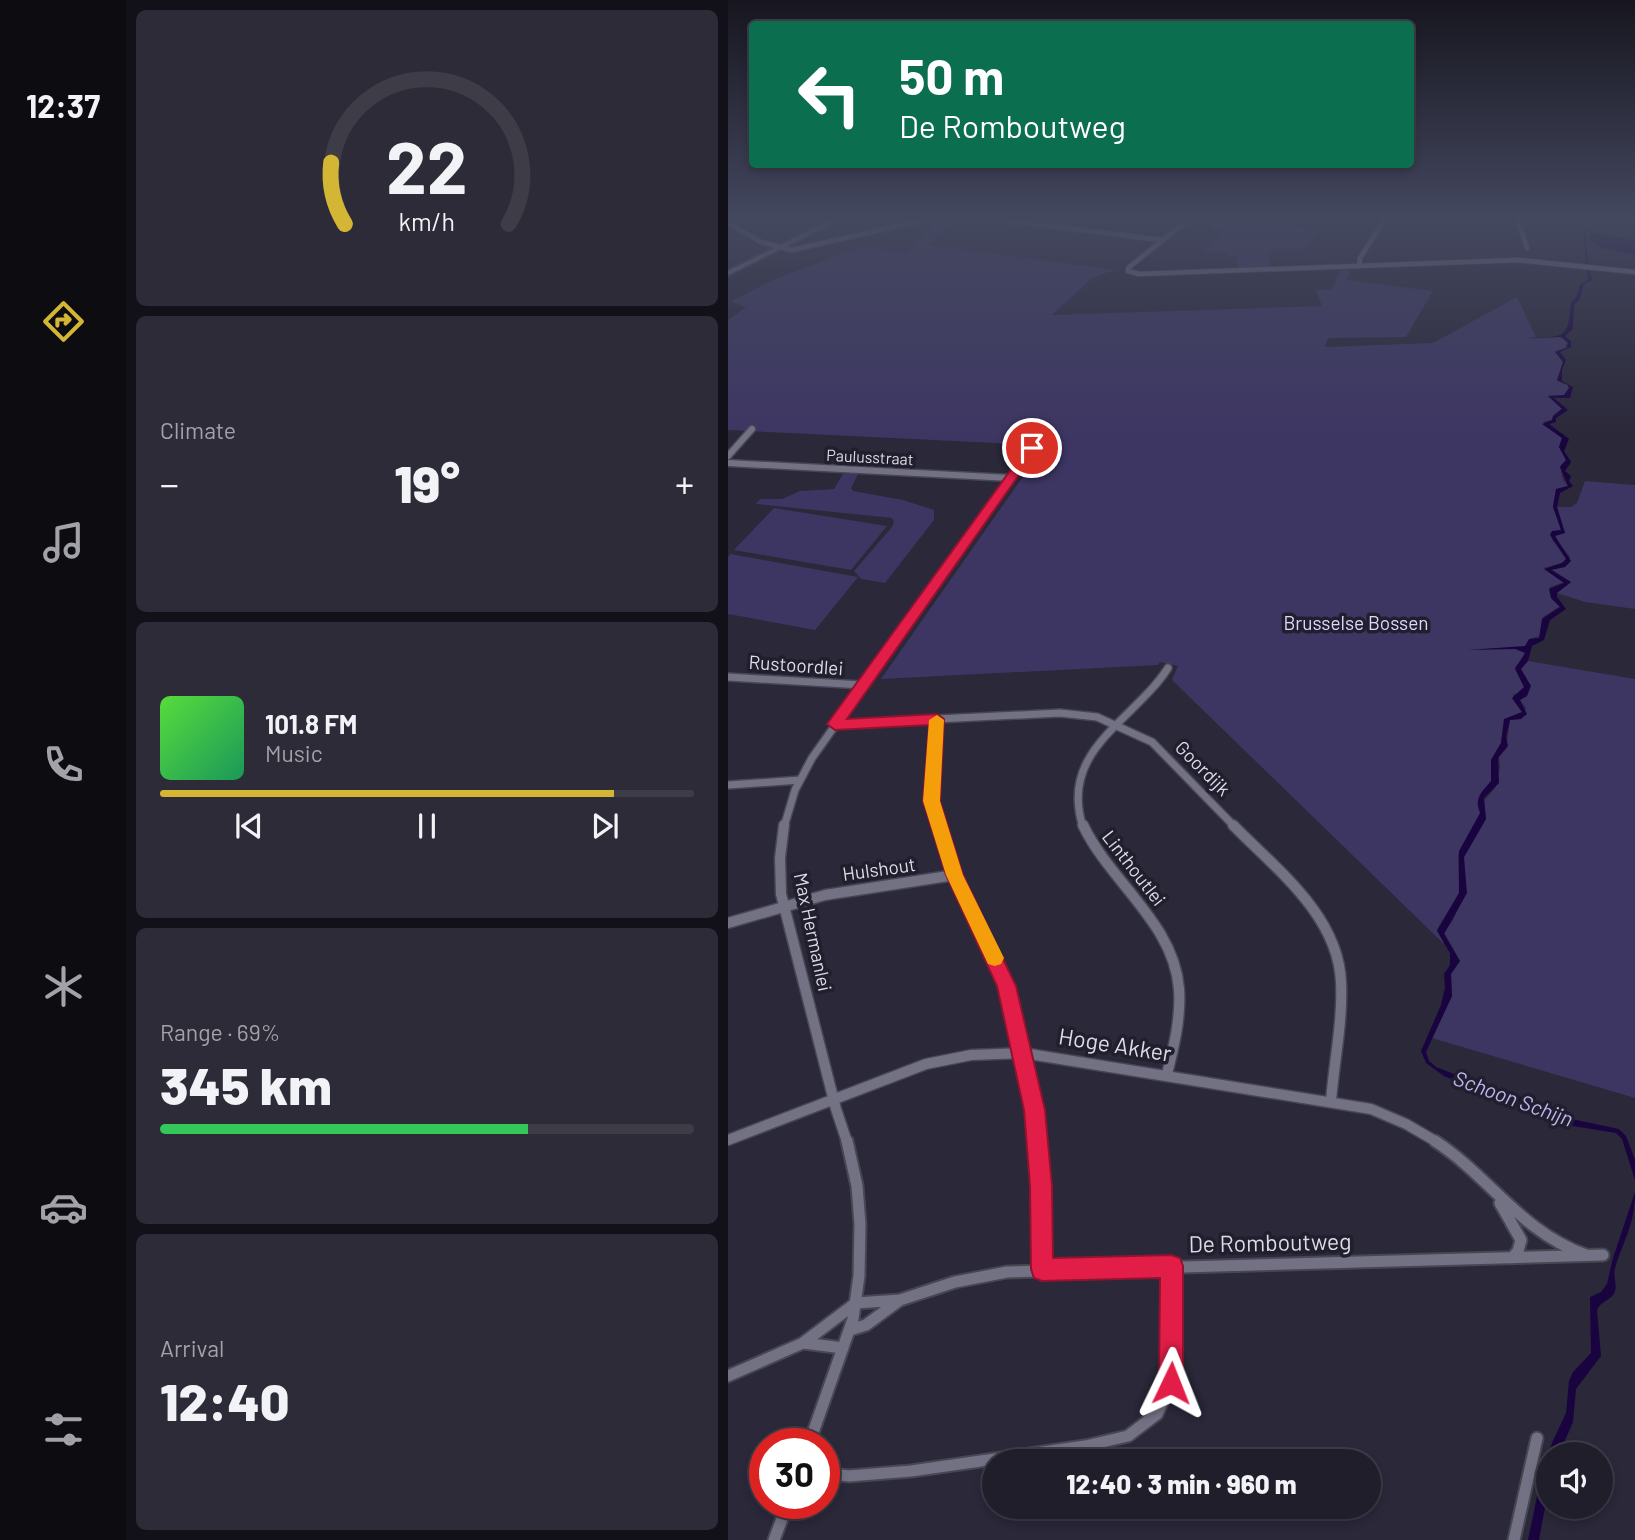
<!DOCTYPE html>
<meta charset="utf-8">
<style>
body{margin:0;font-family:Barlow,sans-serif;background:#2d2b37;color:#f1f3f6;height:100vh;display:flex;flex-direction:column;font-size:26px;white-space:nowrap}
*{box-sizing:border-box;margin:0}
p{font-size:23px;color:#a2a2a9}
.icon{flex:none;width:38px;height:38px;fill:none;stroke:currentColor;stroke-width:2;stroke-linecap:round;stroke-linejoin:round}
.map{position:relative;flex:1;overflow:hidden}
.details{display:flex;flex-direction:column;gap:10px;padding:10px;background:#121018;width:602px}
.details>*{flex:none}
.hud{position:absolute;left:21px;top:21px;width:665px;height:147px;border-radius:7px;box-shadow:0 4px 10px #0003,0 0 0 2px #3d3c47;background:#0b6e4f;color:#fff;overflow:hidden}
.fabs{position:absolute;left:808px;top:1442px;display:grid;gap:14px}
.fabs a{display:grid;place-items:center;width:77px;height:77px;border-radius:50%;background:#201e2b;box-shadow:0 4px 10px #0003,0 0 0 2px #3d3c47;font-size:35px}
.speed{position:absolute;left:21px;top:1428px;display:flex;gap:14px;font-size:35px;font-weight:700;text-align:center}
.speed>*{display:grid;place-content:center;width:91px;height:91px;border-radius:50%;background:#201e2b;box-shadow:0 4px 10px #0003,0 0 0 2px #3d3c47;line-height:1}
.speed .limit{border:10px solid #d22;background:#fff;color:#111}
.pin{position:absolute;display:grid;place-items:center;width:60px;height:60px;color:#fff;margin:-30px;border:4px solid #fff;border-radius:50%;box-shadow:0 2px 7px #0007}
.me{position:absolute;width:77px;margin:-38px;rotate:2deg;stroke-linejoin:round;filter:drop-shadow(0 0 5px #0008)}
.turn{display:flex;align-items:center;gap:24px;height:147px;padding:0 35px;font-size:32px}
.turn .icon{width:91px;height:91px;stroke-width:2.5}
.turn b{display:block;font-size:49px;line-height:60px}
.big{font-size:52px;font-weight:800;line-height:1.1}
.details .tile{flex:1;display:flex;flex-direction:column;justify-content:center;gap:10px;min-width:0;padding:0 24px;border-radius:10px;background:#2d2b37}
.details .dial{align-items:center;gap:0}
.dial svg{height:182px;overflow:visible;fill:none;stroke:#3d3c47;stroke-width:7;stroke-linecap:round;text-anchor:middle}
.dial text{fill:#f1f3f6;stroke:none}
.song{display:flex;align-items:center;gap:21px}
.cover{width:84px;height:84px;border-radius:10px;background:linear-gradient(135deg,hsl(110 70% 55%),hsl(150 70% 35%))}
.played{height:7px;border-radius:4px;background:linear-gradient(90deg,#d4b635 85%,#3d3c47 85%)}
.keys{display:flex;justify-content:space-around;direction:ltr}
.heat{display:flex;justify-content:space-between;align-items:center;font-size:38px;direction:ltr}
.charge{height:10px;border-radius:5px;background:linear-gradient(90deg,#34c759 69%,#3d3c47 0)}
.trip{position:absolute;left:254px;top:1449px;width:399px;height:70px;border-radius:35px;background:#201e2b;box-shadow:0 4px 10px #0003,0 0 0 2px #3d3c47;font-weight:800;line-height:70px;text-align:center}
main{display:flex;flex:1;min-height:0}
.tab-bar{display:flex;flex-direction:column;width:126px;justify-content:space-around;align-items:center;background:#0d0c11;color:#a2a2a9}
.tab-bar .icon{width:49px;height:49px}
.tab-bar .on{color:#d4b635}
.tab-bar b{font-size:32px;color:#f1f3f6}
.map>svg:first-child{display:block}
.green{fill:#3d3663}
.water{fill:#190440}
.lines{fill:none;stroke-linecap:round;stroke-linejoin:round}
.stream{stroke:#190440;stroke-width:2}
.minor-far4-casing{stroke:#474653;stroke-width:6}
.minor-far3-casing{stroke:#474653;stroke-width:9}
.minor-far2-casing{stroke:#474653;stroke-width:10}
.minor-far1-casing{stroke:#474653;stroke-width:13}
.minor-casing{stroke:#474653;stroke-width:15}
.tertiary-casing{stroke:#474653;stroke-width:4}
.minor-far4{stroke:#737184;stroke-width:4.5}
.minor-far3{stroke:#737184;stroke-width:6}
.minor-far2{stroke:#737184;stroke-width:7}
.minor-far1{stroke:#737184;stroke-width:10}
.minor{stroke:#737184;stroke-width:11}
.tertiary{fill:#737184;fill-rule:evenodd}
.route{fill:#e11d48;stroke:#92132f;stroke-width:2}
.slow{fill:#f59e0b}
.labels{text-anchor:middle;stroke-width:7;stroke-linejoin:round;paint-order:stroke}
.far-street-label{font-size:16px;fill:#dcdbe6;stroke:#211f2e}
.park-label{font-size:19px;fill:#dcd8fe;stroke:#211f2e}
.street-label{font-size:19px;fill:#dcdbe6;stroke:#211f2e}
.water-label{font-size:21px;font-style:italic;fill:#bfb8f0;stroke:#211f2e}
.near-street-label{font-size:23px;fill:#dcdbe6;stroke:#211f2e}
</style>
<main>
<nav class="tab-bar">
<b>12:37</b>
<svg class="icon on" aria-label="directions" viewBox="0 0 24 24"><path d="M12 3l9 9-9 9-9-9zM9 14v-3h6M13 9l2 2-2 2"/></svg>
<svg class="icon" aria-label="music" viewBox="0 0 24 24"><path d="M9 18V5l10-2v13"/><circle cx="6" cy="18" r="3"/><circle cx="16" cy="16" r="3"/></svg>
<svg class="icon" aria-label="phone" viewBox="0 0 24 24"><path d="M5 4h4l2 5-3 2q2 4 5 5l2-3 5 2v4C11 20 4 13 5 4z"/></svg>
<svg class="icon" aria-label="climate" viewBox="0 0 24 24"><path d="M12 3v18M4 7l16 10M4 17L20 7"/></svg>
<svg class="icon" aria-label="car" viewBox="0 0 24 24"><path d="M5 17H2v-5l4-1 3-4h7l3 4 3 1v5h-3M9 17h6M6 11h13"/><circle cx="7" cy="17" r="2"/><circle cx="17" cy="17" r="2"/></svg>
<svg class="icon" aria-label="filters" viewBox="0 0 24 24"><path d="M4 7h16M4 17h16"/><circle cx="9" cy="7" r="2"/><circle cx="15" cy="17" r="2"/></svg>
</nav>
<section class="details">
<div class="tile dial"><svg viewBox="0 0 100 80">
<path d="M14 69A42 42 0 1 1 86 69"/>
<path d="M14 69A42 42 0 0 1 8 42" stroke="#d4b635"/>
<text x="50" y="56" font-size="32" font-weight="700">22</text>
<text x="50" y="72" font-size="11">km/h</text>
</svg></div>
<div class="tile"><p>Climate</p>
<div class="heat"><a>−</a><b class="big">19°</b><a>+</a></div>
</div>
<div class="tile">
<div class="song"><i class="cover"></i><div><b>101.8 FM</b><p>Music</p></div></div>
<div class="played"></div>
<div class="keys"><svg class="icon" aria-label="previous" viewBox="0 0 24 24"><path d="M18 5L8 12l10 7zM5 5v14"/></svg><svg class="icon" aria-label="pause" viewBox="0 0 24 24"><path d="M8 5v14M16 5v14"/></svg><svg class="icon" aria-label="next" viewBox="0 0 24 24"><path d="M6 5l10 7-10 7zM19 5v14"/></svg></div>
</div>
<div class="tile"><p>Range · 69%</p><b class="big">345 km</b><div class="charge"></div></div>
<div class="tile"><p>Arrival</p><b class="big">12:40</b></div>
</section>
<div class="map">
<svg width="907" height="1540" viewBox="0 0 907 1540">
<rect width="100%" height="100%" fill="#2a2839"/>
<path class="green" d="M489,220H564L559,226L590,230L577,249L541,250L542,267L510,268L509,256H499V252L474,253L497,232L482,229Z
M207,224H219L201,245L388,270L365,277L324,315L594,306L588,290H604L612,270L623,271L618,280L705,291L678,337L600,338L597,347L705,343L789,297L808,337L800,339L832,337L839,341L838,348L827,351L835,362L829,381L840,385L841,388L836,395L820,396L834,408L825,416L824,420L815,422L834,438L831,447L838,460L832,466L835,480L840,486L828,489L825,505L833,530L827,531L824,540L837,555L838,559L834,563L816,568L836,582L822,587L823,598L832,606L815,617L813,636L803,638L796,657L787,667L796,687L793,692L785,695V700L794,712L776,720L773,743L763,760V781L749,803L753,813L730,855L731,893L709,929L716,944L444,680L450,666L432,662L430,665L153,679L310,455L307,453L310,448L268,443L0,430V320L18,307L2,302L45,280L122,251L136,248L179,253Z
M115,474H130L123,488L125,491L175,500L206,510V520L157,583L133,579L126,571L164,527L166,522L164,518L28,504L32,499H54L72,491L106,489Z
M857,481L907,485V609L857,602L829,593L843,582L823,569L837,567L842,557L828,539V534L837,533L829,507H843L849,503Z
M46,508L159,526L123,570L6,550Z
M2,554L130,577L87,630L0,614V557Z
M800,661L907,679V1098L704,1038L724,996L723,974L732,961L716,932L724,922L735,898L736,857L758,819L755,802L767,788L772,767L771,755L778,749L782,720L793,719L798,708L792,700L799,696L793,669Z"/>
<path class="water" d="M862,233L907,240V255L873,248L862,240Z
M863,264L861,266L864,280L856,284L852,299L846,305L845,329L837,336L843,341V347L832,352L838,360L834,370V381L845,387L842,398H826L840,410L828,418V422L821,424L841,439L836,451L843,462L837,471L843,476L841,481L845,486L832,493L829,507L837,533L827,536L843,561L837,567L823,570L843,582L829,593V597L838,609L822,620L816,640L804,646L800,661L793,669L803,686L799,696L792,700L799,714L793,719L782,720L778,737L780,746L770,758L771,783L756,798L758,819L736,857L739,893L716,934L732,961L723,974L724,996L698,1052L701,1061L708,1067L767,1090L789,1095L834,1117L891,1129L898,1136L907,1160V1180L894,1139L888,1133L839,1125L808,1113L786,1098L758,1093L716,1076L698,1063L693,1051L713,1005L717,988L716,974L722,965V953L709,931L731,893V851L752,813C746,797 754,792 763,781V760L773,743L776,719L794,712L784,698L796,687L787,669L797,653L787,649L739,650L797,646L801,639L811,638L814,619L832,607L823,598L821,589L836,583L816,569L834,563L838,559L822,535L824,531L833,530L825,507L828,489L840,486L832,467L838,460L831,447L834,438L814,424L824,420L825,416L834,409L820,396L836,395L841,388L840,385L829,380L835,362L827,352L838,348L840,343L833,337L799,338C834,336 840,342 843,303L848,298L852,284L860,280L859,265Z
M907,1192C907,1224 896,1239 887,1268C885,1276 889,1284 887,1291C885,1300 872,1301 869,1310L873,1356L848,1389L845,1422L831,1454H821V1486L811,1540H800L812,1482L824,1443L838,1413L841,1381L845,1372L863,1353L862,1297L873,1292L879,1284L885,1258Z"/>
<g class="lines">
<path class="stream" d="M856,220L859,266"/>
<defs>
<path id="minor-far4" d="M272,220L434,240
M460,220L400,268V271L411,274L790,260L907,272
M790,220L799,248
M0,223L33,242L64,250L196,220
M631,266L632,258L656,220"/>
<path id="minor-far3" d="M0,456L24,429
M0,463L282,478
M213,576L304,448"/>
<path id="minor-far2" d="M0,677L134,685
M209,719L204,801L212,827
M107,724L332,713L369,717L424,742L507,827
M0,785L72,780
M56,827L67,790L84,758L214,575
M355,827C330,750 406,721 440,668"/>
<path id="minor-far1" d="M56,825L52,858L53,894L108,1109L119,1142
M211,825L227,875L279,986L307,1110L310,1142
M355,825C382,882 446,923 451,989C453,1018 446,1046 439,1074
M505,825C548,869 610,915 613,982C615,1021 606,1062 603,1101
M0,923L97,895L227,875
M0,1140L198,1064L243,1055L295,1053L643,1109L678,1124L709,1142"/>
<path id="minor" d="M309,1141L314,1269
M707,1141C762,1177 793,1232 858,1255
M772,1203L793,1240L790,1251L784,1258
M122,1330L138,1325L172,1300
M75,1343L115,1348
M0,1376L75,1343L128,1303L172,1300L227,1282L279,1272L875,1255
M81,1444L125,1319L131,1276L132,1224L129,1186L119,1141
M96,1473L121,1476L183,1471L357,1446L400,1436L429,1414L443,1383V1266
M46,1540L60,1503
M786,1540L809,1438"/>
<path id="tertiary" d="M103,220H111L0,275V271Z"/>
</defs>
<use href="#minor-far4" class="minor-far4-casing"/>
<use href="#minor-far3" class="minor-far3-casing"/>
<use href="#minor-far2" class="minor-far2-casing"/>
<use href="#minor-far1" class="minor-far1-casing"/>
<use href="#minor" class="minor-casing"/>
<use href="#tertiary" class="tertiary-casing"/>
<use href="#minor-far4" class="minor-far4"/>
<use href="#minor-far3" class="minor-far3"/>
<use href="#minor-far2" class="minor-far2"/>
<use href="#minor-far1" class="minor-far1"/>
<use href="#minor" class="minor"/>
<use href="#tertiary" class="tertiary"/>
</g>
<linearGradient id="sky" x2="0" y2="1"><stop stop-color="#17161f"/><stop offset="0.5" stop-color="#44485f"/><stop offset="1" stop-color="#44485f" stop-opacity="0"/></linearGradient>
<rect width="907" height="436" fill="url(#sky)"/>
<path class="route" d="M300,446L310,448L119,719L209,714L216,719L212,801L235,875L288,986L317,1110L324,1186L325,1258L443,1255L452,1258L455,1266V1383L451,1392L443,1396L434,1392L431,1383L432,1278L314,1281L306,1278L303,1269L302,1186L296,1110L269,986L218,875L195,801L201,725L107,730L99,724Z"/>
<path class="slow" d="M209,715L216,720L212,801L235,875L276,958L273,964L267,966L260,964L218,875L195,801L201,720Z"/>
<g class="labels">
<g class="far-street-label">
<text transform="translate(142 457) rotate(3)" y="6">Paulusstraat</text>
</g>
<g class="park-label">
<text x="628" y="630">Brusselse Bossen</text>
</g>
<g class="street-label">
<text transform="translate(68 665) rotate(4)" y="7">Rustoordlei</text>
<text transform="translate(475 768) rotate(45)" y="7">Goordijk</text>
<text transform="translate(406 868) rotate(52)" y="7">Linthoutlei</text>
<text transform="translate(151 869) rotate(-8)" y="7">Hulshout</text>
<text transform="translate(85 932) rotate(78)" y="7">Max Hermanlei</text>
</g>
<g class="water-label">
<text transform="translate(785 1099) rotate(20)" y="7">Schoon Schijn</text>
</g>
<g class="near-street-label">
<text transform="translate(387 1045) rotate(9)" y="8">Hoge Akker</text>
<text transform="translate(542 1243) rotate(-1)" y="8">De Romboutweg</text>
</g>
</g>
</svg>
<div class="fabs">
<a><svg class="icon" aria-label="sound" viewBox="0 0 24 24"><path d="M4 9h4l5-4v14l-5-4H4zM17 9q2 3 0 6"/></svg></a>
</div>
<div class="speed"><div class="limit">30</div></div>
<div class="pin" style="left:304px;top:448px;background:#d93025"><svg class="icon" aria-label="arrive" viewBox="0 0 24 24"><path d="M6 21V4h12l-3 4 3 4H6"/></svg></div>
<svg class="me" style="left:443px;top:1383px" viewBox="-20 -20 40 40"><path d="M0-17L14 15 0 8-14 15z" fill="#e11d48" stroke="#fff" stroke-width="4"/></svg>
<div class="trip">12:40 · 3 min · 960 m</div>
<div class="hud">
<div class="turn"><svg class="icon" aria-label="left" viewBox="0 0 24 24"><path d="M17 20v-9H6M10 6l-5 5 5 5"/></svg><div><b>50 m</b>De Romboutweg</div></div>
</div>
</div>
</main>
